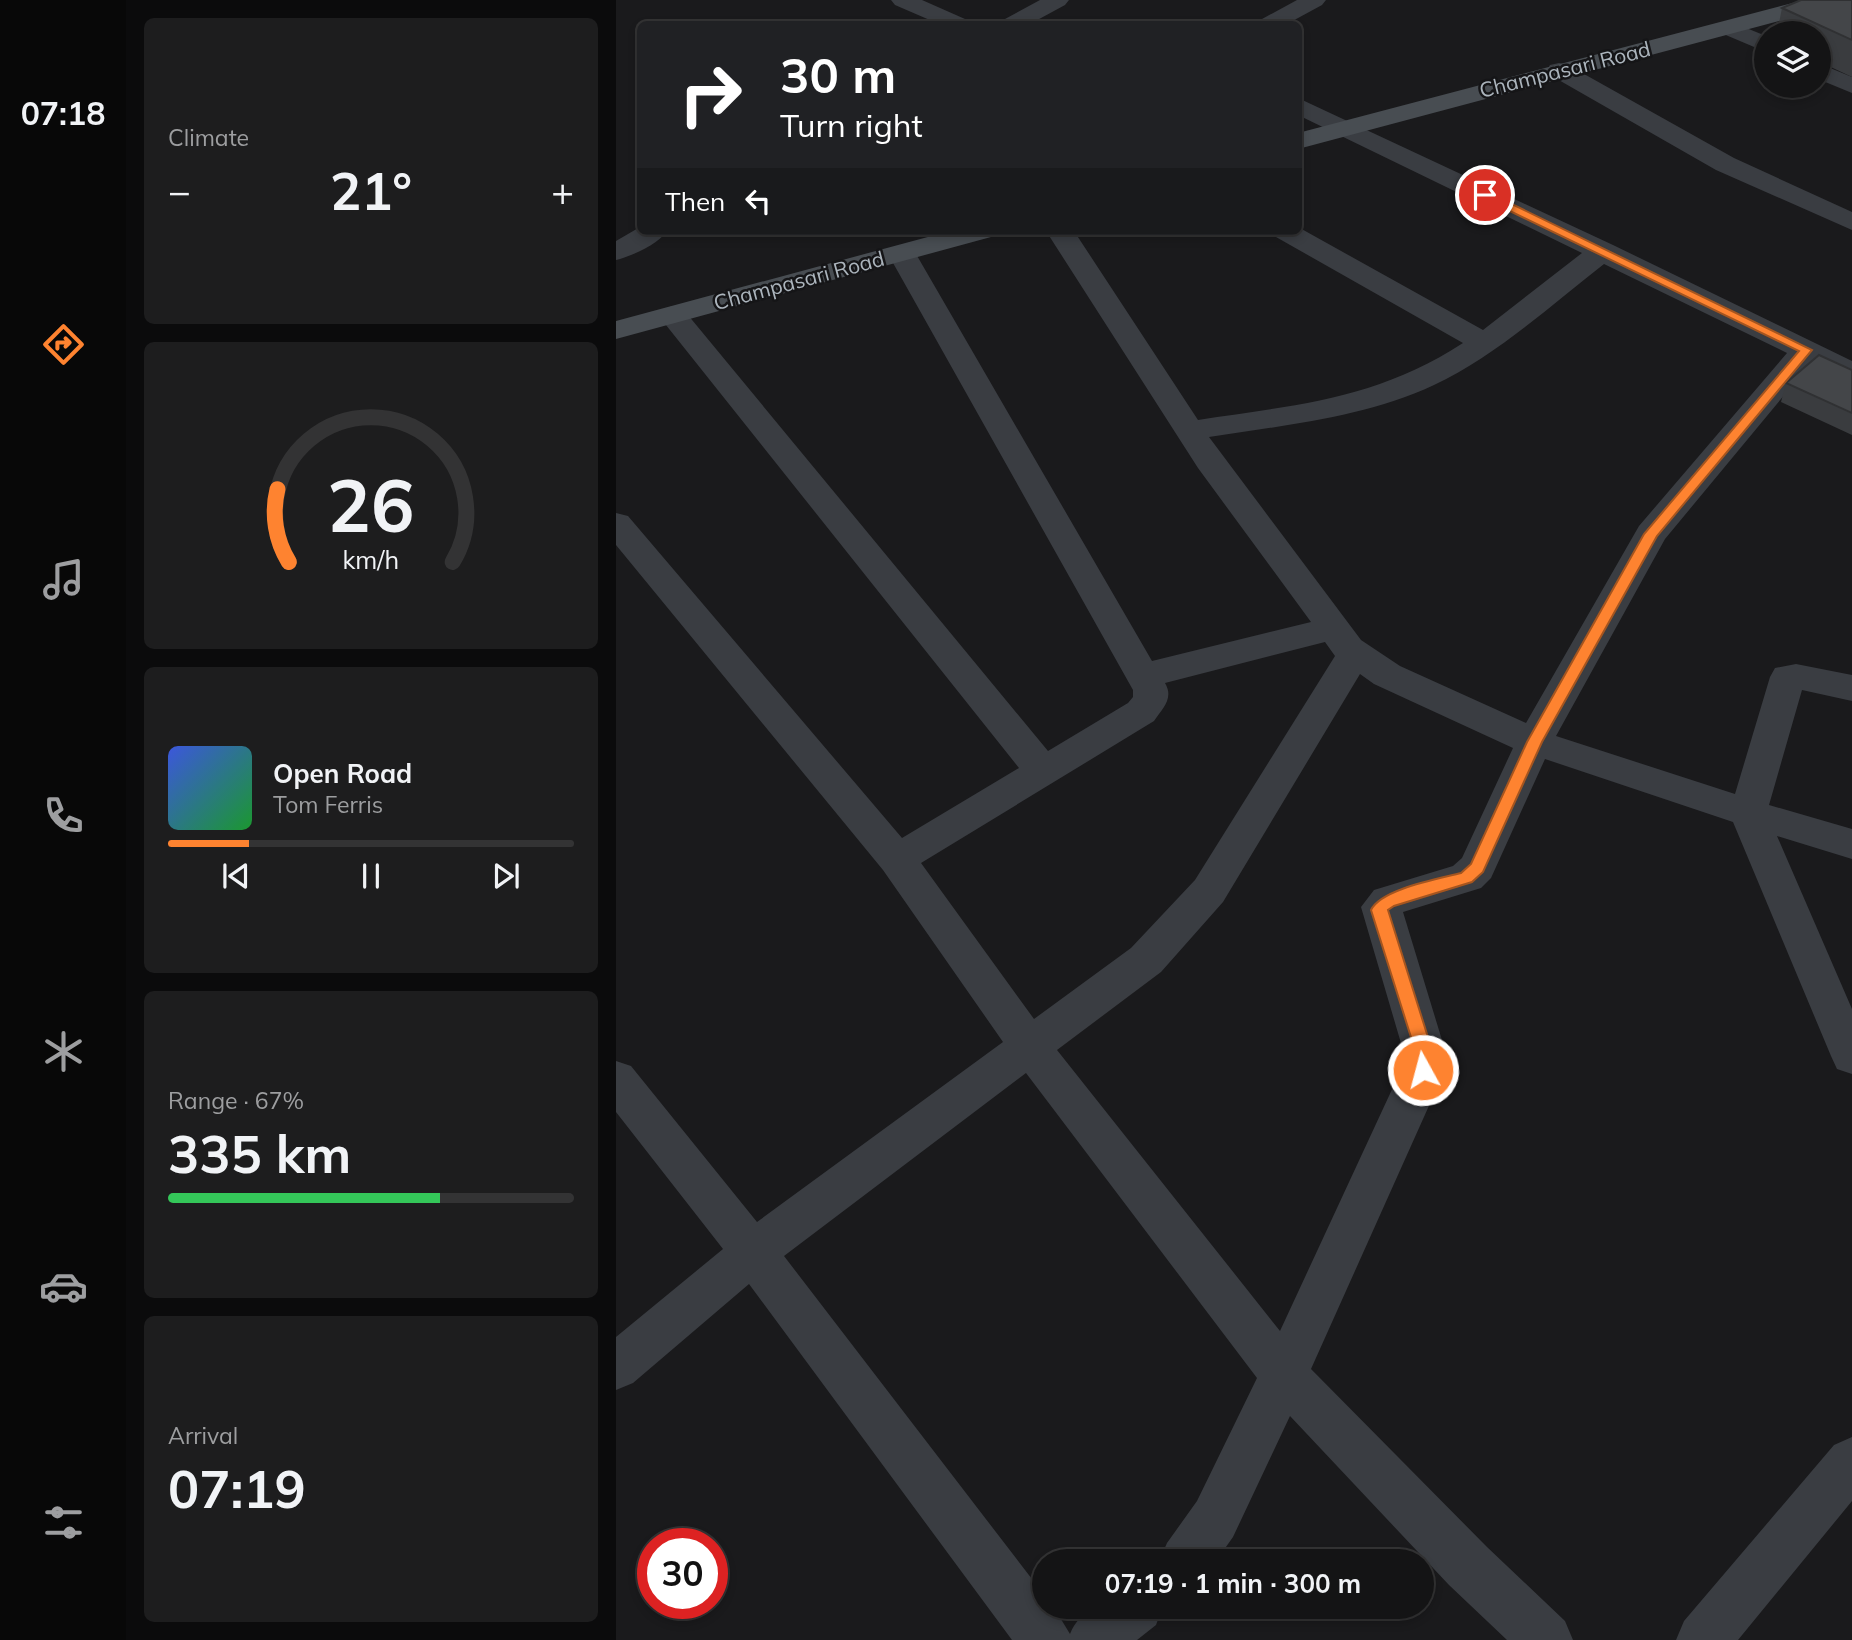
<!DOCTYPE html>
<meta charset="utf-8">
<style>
body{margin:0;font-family:Mulish,sans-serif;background:#1d1d1e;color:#f1f3f6;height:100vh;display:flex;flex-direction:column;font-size:26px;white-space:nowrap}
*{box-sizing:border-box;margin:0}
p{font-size:23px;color:#9d9ea0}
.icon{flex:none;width:38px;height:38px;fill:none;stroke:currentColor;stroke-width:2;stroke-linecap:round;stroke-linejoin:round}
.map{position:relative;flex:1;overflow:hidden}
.details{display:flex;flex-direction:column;gap:18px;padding:18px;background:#0b0b0c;width:490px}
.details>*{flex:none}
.top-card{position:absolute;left:21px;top:21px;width:665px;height:214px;border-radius:10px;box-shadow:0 4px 10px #0003,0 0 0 2px #333334;background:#202124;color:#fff;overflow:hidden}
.controls{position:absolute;left:1138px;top:21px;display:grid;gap:14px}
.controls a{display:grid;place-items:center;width:77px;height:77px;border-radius:50%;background:#141415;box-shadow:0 4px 10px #0003,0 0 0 2px #333334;font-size:35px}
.speed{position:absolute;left:21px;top:1528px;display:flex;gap:14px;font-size:35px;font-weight:700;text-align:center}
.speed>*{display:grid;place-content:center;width:91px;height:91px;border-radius:50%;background:#141415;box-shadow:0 4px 10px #0003,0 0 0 2px #333334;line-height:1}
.speed .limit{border:10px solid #d22;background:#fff;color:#111}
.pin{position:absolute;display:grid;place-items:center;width:60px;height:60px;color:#fff;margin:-30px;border:4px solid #fff;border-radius:50%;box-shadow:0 2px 7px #0007}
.me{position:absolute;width:77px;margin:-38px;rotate:353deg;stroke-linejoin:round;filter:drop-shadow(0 0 5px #0008)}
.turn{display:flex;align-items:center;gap:24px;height:147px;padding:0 28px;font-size:32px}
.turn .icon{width:91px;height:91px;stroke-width:2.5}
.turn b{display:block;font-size:49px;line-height:60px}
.then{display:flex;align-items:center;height:66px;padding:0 28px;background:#0003;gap:14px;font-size:26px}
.big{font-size:52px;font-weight:700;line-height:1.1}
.details .card{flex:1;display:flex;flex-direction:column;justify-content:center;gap:10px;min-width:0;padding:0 24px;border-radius:10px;background:#1d1d1e}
.details .dial{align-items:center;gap:0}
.dial svg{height:182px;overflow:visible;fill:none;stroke:#333334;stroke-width:7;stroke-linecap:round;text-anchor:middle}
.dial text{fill:#f1f3f6;stroke:none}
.song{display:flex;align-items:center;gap:21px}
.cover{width:84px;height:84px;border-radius:10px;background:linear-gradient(135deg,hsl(230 70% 55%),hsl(130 70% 35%))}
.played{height:7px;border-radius:4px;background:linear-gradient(90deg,#fe8330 20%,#333334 20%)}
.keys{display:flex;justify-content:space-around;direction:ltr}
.heat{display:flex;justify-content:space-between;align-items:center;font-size:38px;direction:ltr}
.charge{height:10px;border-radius:5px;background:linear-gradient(90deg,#34c759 67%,#333334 0)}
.trip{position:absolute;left:416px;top:1549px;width:402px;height:70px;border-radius:35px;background:#141415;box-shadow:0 4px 10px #0003,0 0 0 2px #333334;font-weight:700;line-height:70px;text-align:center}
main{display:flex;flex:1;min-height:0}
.menu{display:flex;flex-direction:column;width:126px;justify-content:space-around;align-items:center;background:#080808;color:#9d9ea0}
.menu .icon{width:49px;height:49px}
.menu .on{color:#fe8330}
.menu b{font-size:32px;color:#f1f3f6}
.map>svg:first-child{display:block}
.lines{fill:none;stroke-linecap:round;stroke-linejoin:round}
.street{fill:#3a3d42;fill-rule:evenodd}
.secondary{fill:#484d52;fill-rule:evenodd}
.wall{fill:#3a3c3f}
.building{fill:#444649;stroke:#303133;stroke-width:2}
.route{fill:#fe8330;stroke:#a5551f;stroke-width:2}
.labels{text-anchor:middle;stroke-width:5;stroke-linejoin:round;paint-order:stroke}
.far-street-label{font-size:21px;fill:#acb5bd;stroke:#151517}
</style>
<main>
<nav class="menu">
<b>07:18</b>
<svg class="icon on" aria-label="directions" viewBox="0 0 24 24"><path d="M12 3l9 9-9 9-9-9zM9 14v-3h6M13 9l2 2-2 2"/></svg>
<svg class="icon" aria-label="music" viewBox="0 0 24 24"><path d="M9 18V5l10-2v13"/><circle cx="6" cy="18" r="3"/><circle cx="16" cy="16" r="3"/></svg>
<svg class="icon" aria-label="phone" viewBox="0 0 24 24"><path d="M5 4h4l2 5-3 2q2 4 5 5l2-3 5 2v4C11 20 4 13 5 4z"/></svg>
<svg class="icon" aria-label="climate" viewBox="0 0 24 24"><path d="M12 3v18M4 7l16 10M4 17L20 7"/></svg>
<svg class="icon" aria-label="car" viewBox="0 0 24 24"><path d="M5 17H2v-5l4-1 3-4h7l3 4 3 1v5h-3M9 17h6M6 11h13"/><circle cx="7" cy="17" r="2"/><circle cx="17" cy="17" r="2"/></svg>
<svg class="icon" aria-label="filters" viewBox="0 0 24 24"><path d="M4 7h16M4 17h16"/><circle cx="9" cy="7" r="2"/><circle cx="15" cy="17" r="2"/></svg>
</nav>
<section class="details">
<div class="card"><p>Climate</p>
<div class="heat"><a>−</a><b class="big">21°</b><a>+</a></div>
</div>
<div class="card dial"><svg viewBox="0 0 100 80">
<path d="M14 69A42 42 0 1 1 86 69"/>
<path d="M14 69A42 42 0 0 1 9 37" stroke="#fe8330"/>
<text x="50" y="56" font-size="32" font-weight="700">26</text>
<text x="50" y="72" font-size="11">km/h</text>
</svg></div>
<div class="card">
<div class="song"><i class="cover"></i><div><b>Open Road</b><p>Tom Ferris</p></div></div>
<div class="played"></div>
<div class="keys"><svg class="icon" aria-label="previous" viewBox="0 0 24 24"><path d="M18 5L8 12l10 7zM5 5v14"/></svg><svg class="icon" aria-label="pause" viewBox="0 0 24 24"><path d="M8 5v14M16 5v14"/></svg><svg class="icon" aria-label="next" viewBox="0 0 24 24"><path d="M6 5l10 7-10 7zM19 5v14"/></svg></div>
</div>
<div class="card"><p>Range · 67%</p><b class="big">335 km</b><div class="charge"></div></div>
<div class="card"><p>Arrival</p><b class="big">07:19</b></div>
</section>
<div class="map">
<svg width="1236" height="1640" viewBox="0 0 1236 1640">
<rect width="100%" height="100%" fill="#1a1a1c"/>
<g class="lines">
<path class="street" d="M275,0H306L349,19L353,24H323L279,5Z
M424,0H453L449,5L414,24H385L389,19Z
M681,0H710L706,5L671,24H642L646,19Z
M1113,21L1150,36V52L1105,33L1101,28L1105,23Z
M943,63L952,65L1118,158L1236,212V230L1100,170L934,75L931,70L934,65Z
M1202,63L1236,77V93L1202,79Z
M682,98L997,245L1236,361V382L1194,364L1049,539L940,736L1119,794L1154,677L1159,668L1180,664L1236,675V701L1186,690L1153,805L1236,829V859L1161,836L1236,1009V1074L1221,1069L1215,1056L1117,822L929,759L875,878L865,888L787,912L829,1050V1070L695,1369L871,1547L949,1621L957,1640H891L833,1585L674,1416L617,1537L600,1561H543L551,1543L581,1501L641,1378L410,1073L168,1256L429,1596V1606H437L454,1634C470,1595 511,1606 547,1606L540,1625L521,1640H396L133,1284L17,1383L0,1390V1337L107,1249L0,1112V1061L15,1066L141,1222L387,1042L267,870L0,545V513L12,516L286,838L403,768L42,315L47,309L57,306L67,309L432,751L512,703L517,697V690L272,254L276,248L286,246L296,248L300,254L536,661L695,622L582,468L430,231H458L582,420C681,405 761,399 847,343L660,237L656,231H682V227L867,330L966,253L682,115ZM988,264L1171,353L1023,526L910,723L784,666L745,640L593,437C669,425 747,418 818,385C881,355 934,306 988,264ZM709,642L719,656L579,880L515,948L418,1019L305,863L538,721C547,708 558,698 549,683ZM744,674L758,684L897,748L846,858L837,866L758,890L745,907L787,1050L785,1070L664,1331L441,1050L545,972L607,902Z
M24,227V231H51C41,245 16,256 0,260V241Z
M1236,1437V1501L1122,1640H1060L1068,1621L1218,1445Z"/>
<path class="secondary" d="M1188,0H1227L1223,5L682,149V133Z
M334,231H379L375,237L0,339V321Z"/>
</g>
<path class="wall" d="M1236,0V77L1202,61V33H1161L1166,8Z
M1236,370V435L1165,402L1170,383Z"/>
<path class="building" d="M1185,0H1236V40L1166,8Z
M1203,355L1236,370V413L1170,383Z"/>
<path class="route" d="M865,193H873L1196,350L1041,536L926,742L867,872L856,882L778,906L772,910L816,1050L814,1075L807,1077L801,1075L798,1070L799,1050L755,910C765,889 822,879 845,873L855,864L911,742L1028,534L1183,351L865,197Z"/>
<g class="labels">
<g class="far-street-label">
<text transform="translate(949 70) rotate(-14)" y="7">Champasari Road</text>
<text transform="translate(183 281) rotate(-15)" y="7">Champasari Road</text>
</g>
</g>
</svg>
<div class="controls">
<a><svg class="icon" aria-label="layers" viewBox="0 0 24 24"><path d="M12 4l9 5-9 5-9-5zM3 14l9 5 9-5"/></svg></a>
</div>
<div class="speed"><div class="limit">30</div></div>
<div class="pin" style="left:869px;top:195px;background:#d93025"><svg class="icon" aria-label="arrive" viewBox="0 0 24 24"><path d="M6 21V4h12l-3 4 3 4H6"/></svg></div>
<svg class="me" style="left:807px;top:1070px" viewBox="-20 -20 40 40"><circle r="17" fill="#fe8330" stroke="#fff" stroke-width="3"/><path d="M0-11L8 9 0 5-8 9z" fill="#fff"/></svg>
<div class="trip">07:19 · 1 min · 300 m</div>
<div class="top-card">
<div class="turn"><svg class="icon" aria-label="right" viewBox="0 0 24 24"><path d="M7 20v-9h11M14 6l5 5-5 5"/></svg><div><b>30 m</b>Turn right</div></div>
<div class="then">Then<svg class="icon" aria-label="left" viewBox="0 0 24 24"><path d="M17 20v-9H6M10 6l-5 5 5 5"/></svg></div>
</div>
</div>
</main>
